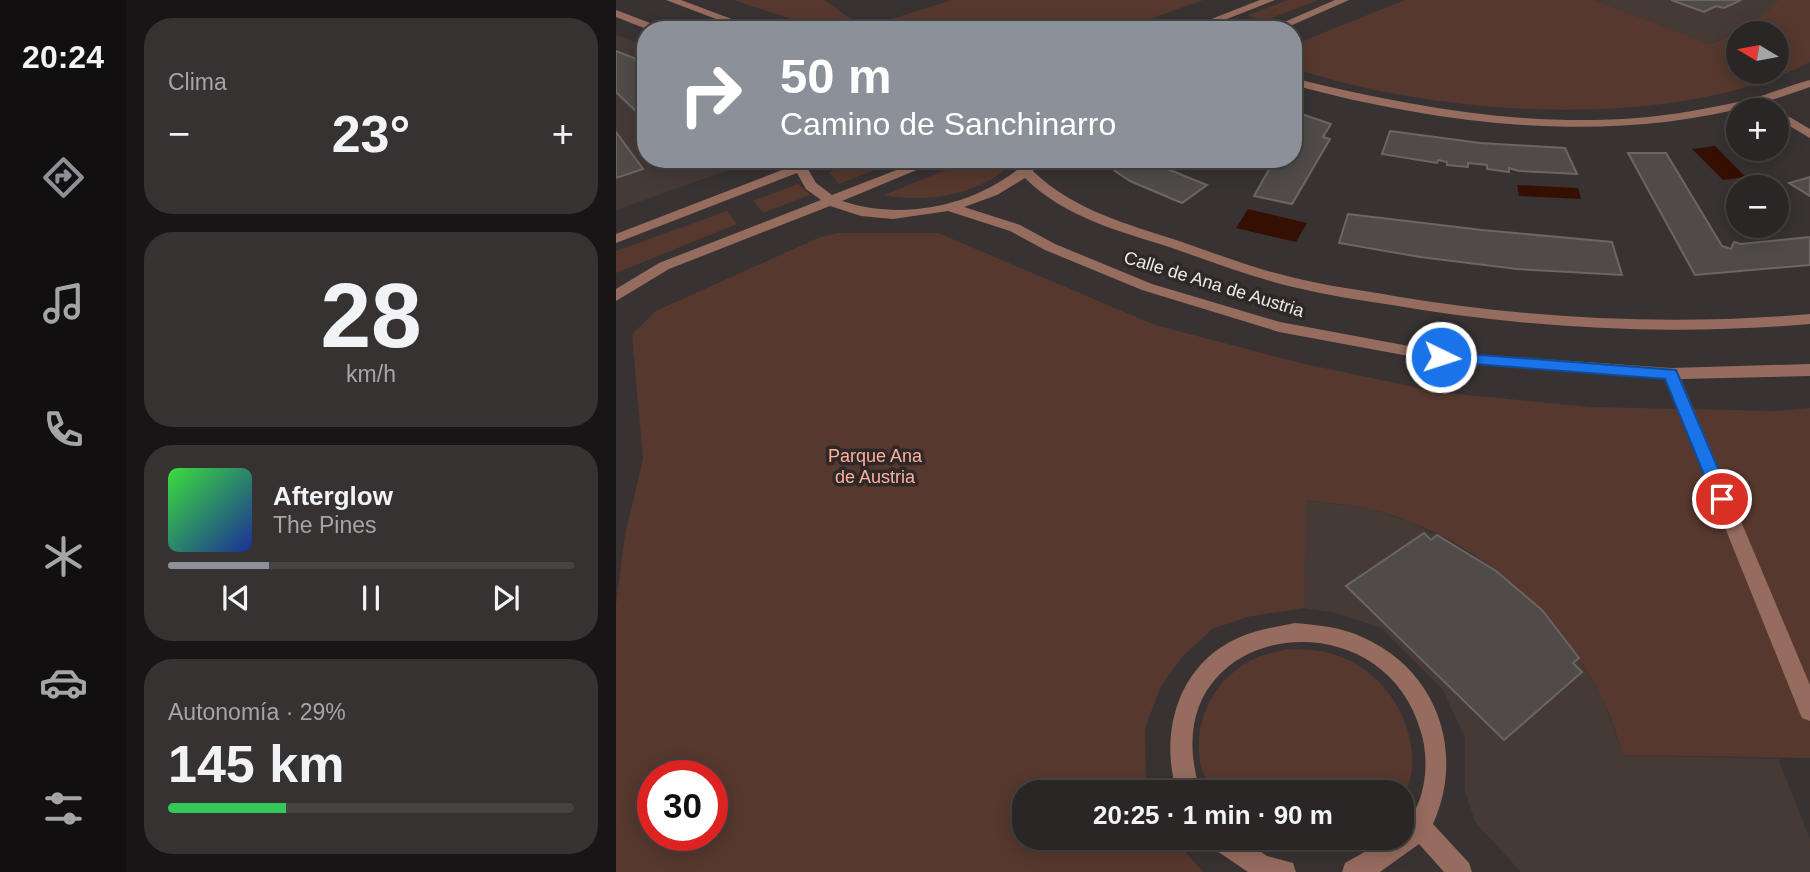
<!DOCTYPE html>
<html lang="es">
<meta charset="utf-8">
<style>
body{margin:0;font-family:Arial,sans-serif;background:#363232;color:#f1f3f6;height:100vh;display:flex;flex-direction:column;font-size:26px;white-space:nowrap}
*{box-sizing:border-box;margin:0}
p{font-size:23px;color:#a5a5a7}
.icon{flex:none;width:38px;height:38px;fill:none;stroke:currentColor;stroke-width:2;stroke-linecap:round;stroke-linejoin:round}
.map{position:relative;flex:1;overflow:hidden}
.panel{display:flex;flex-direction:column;gap:18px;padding:18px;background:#171515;width:490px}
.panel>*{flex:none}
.banner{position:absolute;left:21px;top:21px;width:665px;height:147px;border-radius:28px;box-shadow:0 4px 18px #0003,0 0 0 2px #464343;background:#8c9099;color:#fff;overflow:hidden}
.needle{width:46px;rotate:280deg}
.fabs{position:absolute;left:1110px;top:21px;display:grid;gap:14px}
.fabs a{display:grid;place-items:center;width:63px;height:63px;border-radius:50%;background:#2a2626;box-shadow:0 4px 18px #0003,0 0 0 2px #464343;font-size:35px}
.speed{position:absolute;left:21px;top:760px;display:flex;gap:14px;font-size:35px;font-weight:700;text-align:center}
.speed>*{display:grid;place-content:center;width:91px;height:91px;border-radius:50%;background:#2a2626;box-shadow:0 4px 18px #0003,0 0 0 2px #464343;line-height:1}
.speed .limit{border:10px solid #d22;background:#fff;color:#111}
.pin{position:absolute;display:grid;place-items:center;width:60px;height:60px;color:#fff;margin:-30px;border:4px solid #fff;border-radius:50%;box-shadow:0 2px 7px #0007}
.me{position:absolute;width:77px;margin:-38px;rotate:94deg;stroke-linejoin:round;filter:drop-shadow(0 0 5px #0008)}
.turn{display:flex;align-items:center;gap:24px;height:147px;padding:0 28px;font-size:32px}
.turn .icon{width:91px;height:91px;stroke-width:2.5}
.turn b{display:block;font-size:49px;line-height:60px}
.big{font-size:52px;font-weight:700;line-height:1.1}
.panel .card{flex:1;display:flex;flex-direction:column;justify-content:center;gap:10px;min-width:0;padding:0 24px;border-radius:28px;background:#363232}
.panel .dial{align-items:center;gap:0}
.dial b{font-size:91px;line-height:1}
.song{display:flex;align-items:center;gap:21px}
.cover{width:84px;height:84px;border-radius:10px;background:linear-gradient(135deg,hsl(120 70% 55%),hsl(230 70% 35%))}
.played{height:7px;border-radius:4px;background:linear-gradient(90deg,#8c9099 25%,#464343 25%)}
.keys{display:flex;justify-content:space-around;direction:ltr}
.heat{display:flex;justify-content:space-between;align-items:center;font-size:38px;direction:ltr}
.charge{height:10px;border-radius:5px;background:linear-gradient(90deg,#34c759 29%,#464343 0)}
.trip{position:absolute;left:396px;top:780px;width:402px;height:70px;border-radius:28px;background:#2a2626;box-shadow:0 4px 18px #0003,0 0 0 2px #464343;font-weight:700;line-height:70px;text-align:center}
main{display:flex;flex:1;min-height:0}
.tab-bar{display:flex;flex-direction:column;width:126px;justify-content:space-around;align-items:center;background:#110f0f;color:#a5a5a7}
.tab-bar .icon{width:49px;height:49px}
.tab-bar .active{color:#8c9099}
.tab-bar b{font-size:32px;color:#f1f3f6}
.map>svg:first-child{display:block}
.built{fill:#463a37}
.green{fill:#56382e;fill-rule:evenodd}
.water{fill:#360f03}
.building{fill:#504b49;stroke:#6b6564;stroke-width:2}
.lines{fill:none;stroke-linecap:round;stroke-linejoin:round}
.minor{fill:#966c5f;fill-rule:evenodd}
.route{fill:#1a73e8;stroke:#114b97;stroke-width:2}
.labels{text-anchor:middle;stroke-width:7;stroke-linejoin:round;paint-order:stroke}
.street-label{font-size:18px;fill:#eeeae9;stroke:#2e2928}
.park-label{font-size:18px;fill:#ffb198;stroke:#2e2928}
</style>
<main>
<nav class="tab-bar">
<b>20:24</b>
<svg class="icon active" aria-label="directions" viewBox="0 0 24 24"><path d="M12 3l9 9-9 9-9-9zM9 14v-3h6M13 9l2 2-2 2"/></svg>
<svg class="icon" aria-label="music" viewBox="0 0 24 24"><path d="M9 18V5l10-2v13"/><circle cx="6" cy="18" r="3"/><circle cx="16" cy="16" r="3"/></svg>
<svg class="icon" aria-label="phone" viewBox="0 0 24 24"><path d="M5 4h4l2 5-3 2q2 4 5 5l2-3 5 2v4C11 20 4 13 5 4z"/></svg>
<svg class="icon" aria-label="climate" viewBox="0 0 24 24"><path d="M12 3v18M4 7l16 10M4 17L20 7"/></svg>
<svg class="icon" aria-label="car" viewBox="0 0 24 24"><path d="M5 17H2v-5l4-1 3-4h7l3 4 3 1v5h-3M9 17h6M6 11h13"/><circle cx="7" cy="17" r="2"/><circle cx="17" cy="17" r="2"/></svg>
<svg class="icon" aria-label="filters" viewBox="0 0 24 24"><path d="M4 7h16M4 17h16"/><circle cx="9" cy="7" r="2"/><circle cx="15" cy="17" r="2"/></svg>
</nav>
<section class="panel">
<div class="card"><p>Clima</p>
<div class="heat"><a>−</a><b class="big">23°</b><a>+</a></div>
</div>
<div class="card dial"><b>28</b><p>km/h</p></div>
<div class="card">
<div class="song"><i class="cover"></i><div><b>Afterglow</b><p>The Pines</p></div></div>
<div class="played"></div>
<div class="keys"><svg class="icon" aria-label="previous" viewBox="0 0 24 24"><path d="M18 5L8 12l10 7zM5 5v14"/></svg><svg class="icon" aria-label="pause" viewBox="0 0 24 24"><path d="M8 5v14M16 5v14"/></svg><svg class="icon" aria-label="next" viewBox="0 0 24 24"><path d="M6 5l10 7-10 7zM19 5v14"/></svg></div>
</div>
<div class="card"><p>Autonomía · 29%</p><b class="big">145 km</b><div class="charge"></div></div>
</section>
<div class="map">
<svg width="1194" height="872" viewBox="0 0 1194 872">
<rect width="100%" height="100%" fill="#383332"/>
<path class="built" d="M978,0H1162L1146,18L1130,28L1094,44Z
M0,35L30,46V159H135L115,169L0,210Z
M689,500L752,508L798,523L880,571L926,610L963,658L988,701L1007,755L1162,759L1194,839V872H905L859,822L849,791V738L827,690L766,628L720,613L688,608Z"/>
<path class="green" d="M118,0H209L247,28L336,0H587L504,30H208Z
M672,0H702L646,22L632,15Z
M789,0H978L1094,44C1120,34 1144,22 1162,0H1194V62C1057,133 821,116 677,68V45ZM1122,33H1160V72H1122Z
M249,159H287L223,184L213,172Z
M357,159H401C367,194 314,204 268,195Z
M182,184L194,195L147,213L137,201Z
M111,211L121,224L0,273V251Z
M222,233H322L539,325L689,364L822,392L975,407L1160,411L1194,408V758L1007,755C1001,737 996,717 987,700C942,608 853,533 754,509C733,504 711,503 690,500L688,608L631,617L596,629L566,657L545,686L529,728L530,782L535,793H408V838H557L587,872H0V604L9,535L27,459L16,334L40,311L202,238ZM37,775H96V835H37Z
M672,649C682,650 694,649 705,651C760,662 800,713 796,769C795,780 789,791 786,801V793H595C592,783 586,772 584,762C577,718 600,676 640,658C649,653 662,652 672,649Z
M643,838H748C716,855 675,857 643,838Z"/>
<path class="water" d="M1099,146L1130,177L1107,180L1076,149Z
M901,185L962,188L965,199L903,196Z
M632,209L691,223L680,242L620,228Z"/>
<path class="building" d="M1055,0H1125L1108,8L1100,6L1088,12Z
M0,51L30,63V121L0,92Z
M677,111L715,124L707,137L714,139L676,204L638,196L659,159H677Z
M774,131L864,143L949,148L961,174L903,171L893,168V172L871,169V165L852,163V167L831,165V162L822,160L821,163L766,154Z
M0,132L27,169L0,178Z
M1012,153H1050L1106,246L1115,249L1118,242L1125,244L1194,237V265L1079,275Z
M490,159H521L534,168L539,164L591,185L566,203L514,181L499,171Z
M1194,177V196L1173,183Z
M732,214L866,230L996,242L1006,275L901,269L804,257L723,243Z
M808,533L815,540L821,535L880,571L926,610L963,658L957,663L966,672L888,740L730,586Z"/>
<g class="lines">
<path class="minor" d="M50,0H65L145,30H129Z
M644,0H659L583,30H567Z
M719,0H733L665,30H650Z
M0,10L47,28L48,30H33L0,17Z
M677,78C806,110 944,134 1076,111C1095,107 1115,104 1134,99C1154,94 1174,85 1194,80V87C1176,93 1157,100 1139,105C988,145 826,125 677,85Z
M1160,109L1194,129V138L1160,118V110H1156Z
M181,159H212L192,169L200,183L216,195L309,159H327L226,201C290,222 365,205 414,159H428L417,171C457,210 511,224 563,241C601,254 639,269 679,278C711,286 745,290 778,296C916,319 1054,326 1194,314V324C1054,336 915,329 776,305C743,300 710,295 677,287C636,277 596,262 556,248C504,231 449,218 409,178L381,195L348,207L404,225L439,244L536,284L664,322L825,352L1055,368L1194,364V376L1065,379L1194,685V721L1186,718L1183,711L1049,379L825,362L663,332L526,290L429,250L394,231L332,211L277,219L245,216L214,206L53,269L0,301V289L43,263L205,200L190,189L181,173L0,243V234L179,165Z
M679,623C702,625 725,627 746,637C820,669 850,751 817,824L853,863L856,872H828L803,844L764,872H726L729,863L773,838H786C786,824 795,819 801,806C811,784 812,755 805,732C765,587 529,624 585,793H561C543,734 561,665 622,638C640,630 659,627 679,623Z
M592,838H625L651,856L677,863L680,872H632L595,847Z"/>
</g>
<path class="route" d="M825,352L1060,370L1115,499L1112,504H1100L1049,379L819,361L817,357L819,354Z"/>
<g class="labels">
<g class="street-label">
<text transform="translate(598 284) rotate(17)" y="6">Calle de Ana de Austria</text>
</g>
<g class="park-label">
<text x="259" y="462">Parque Ana<tspan x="259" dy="21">de Austria</tspan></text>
</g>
</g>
</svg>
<div class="fabs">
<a><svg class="needle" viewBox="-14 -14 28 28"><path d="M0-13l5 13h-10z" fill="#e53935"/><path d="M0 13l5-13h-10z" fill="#a5a5a7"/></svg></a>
<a>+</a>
<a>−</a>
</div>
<div class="speed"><div class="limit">30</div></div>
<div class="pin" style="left:1106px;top:499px;background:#d93025"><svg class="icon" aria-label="arrive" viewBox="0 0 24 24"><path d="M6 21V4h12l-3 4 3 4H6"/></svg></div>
<svg class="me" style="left:825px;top:357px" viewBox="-20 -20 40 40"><circle r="17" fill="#1a73e8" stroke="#fff" stroke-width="3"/><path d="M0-11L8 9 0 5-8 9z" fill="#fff"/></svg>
<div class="trip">20:25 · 1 min · 90 m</div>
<div class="banner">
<div class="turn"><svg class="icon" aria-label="right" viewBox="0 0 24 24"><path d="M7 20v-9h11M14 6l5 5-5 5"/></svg><div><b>50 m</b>Camino de Sanchinarro</div></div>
</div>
</div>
</main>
